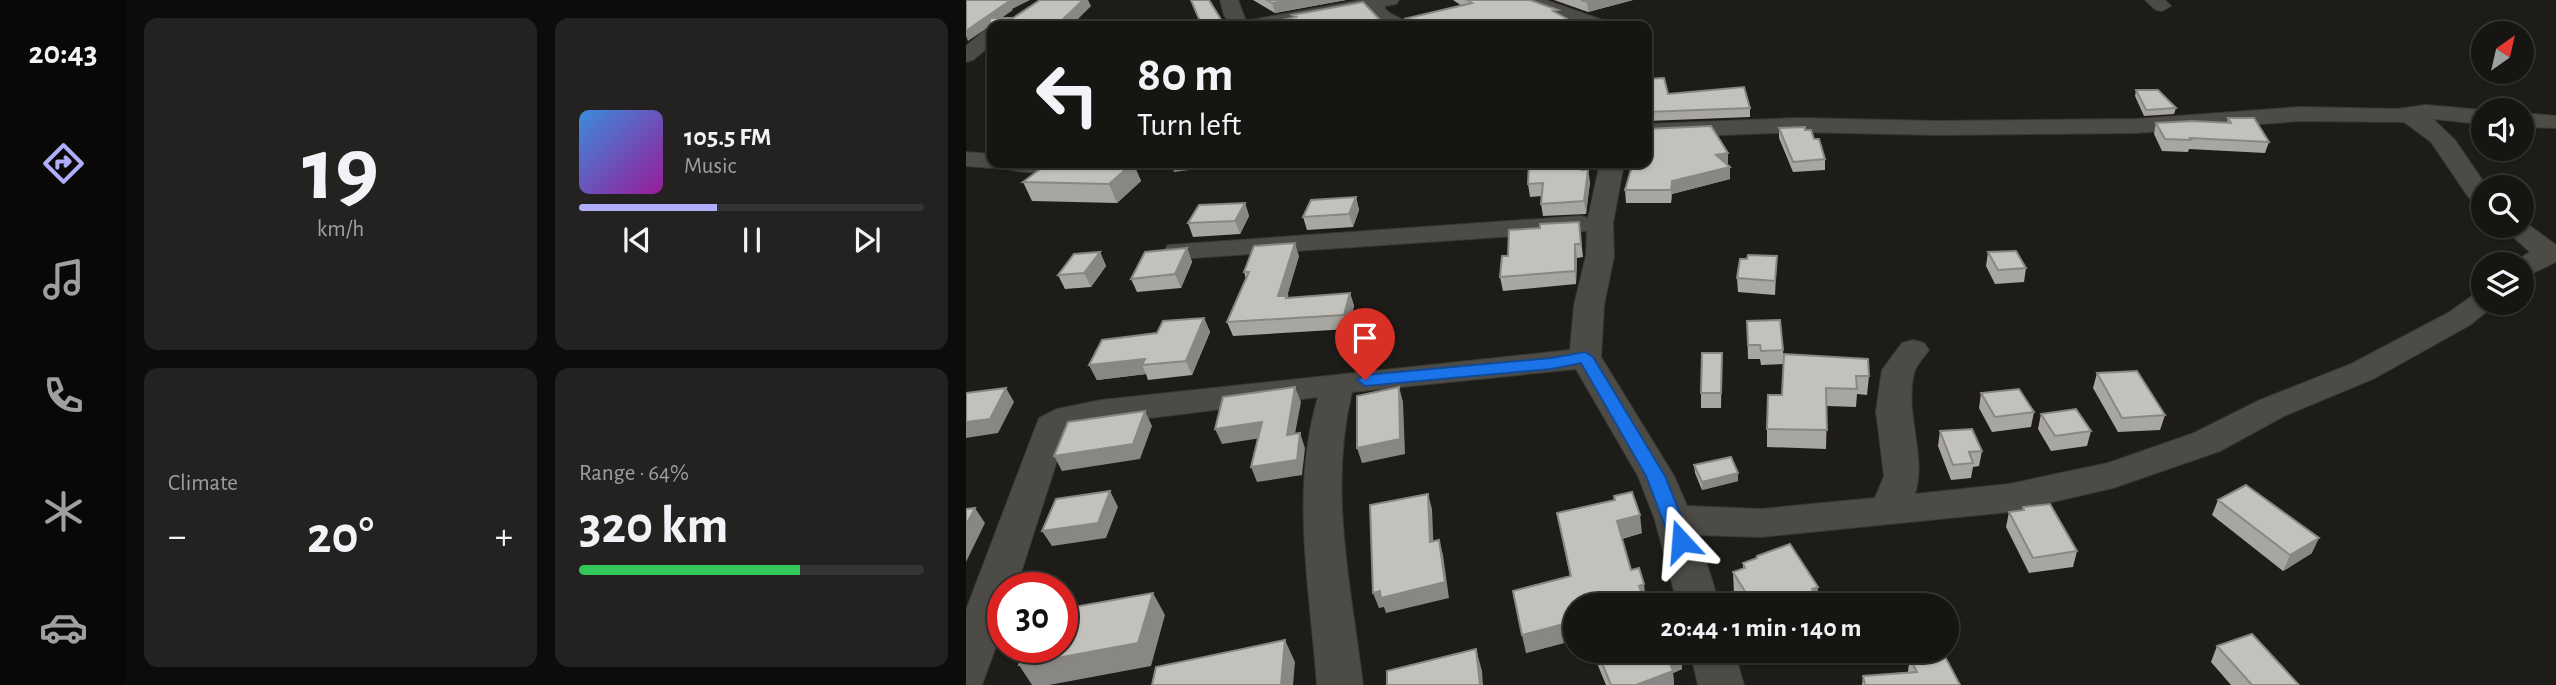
<!DOCTYPE html>
<meta charset="utf-8">
<style>
body{margin:0;font-family:"Alegreya Sans",sans-serif;background:#232220;color:#f1f3f6;height:100vh;display:flex;flex-direction:column;font-size:26px;white-space:nowrap}
*{box-sizing:border-box;margin:0}
p{font-size:23px;color:#9e9f9f}
.icon{flex:none;width:38px;height:38px;fill:none;stroke:currentColor;stroke-width:2;stroke-linecap:round;stroke-linejoin:round}
.map{position:relative;flex:1;overflow:hidden}
.side{display:flex;flex-direction:column;gap:18px;padding:18px;background:#0c0c0a;width:840px}
.side>*{flex:none}
.top-card{position:absolute;left:21px;top:21px;width:665px;height:147px;border-radius:14px;box-shadow:0 2px 5px #0004,0 0 0 2px #353432;background:#161512;color:#f1f3f6;overflow:hidden}
.needle{width:46px;rotate:34deg}
.buttons{position:absolute;left:1505px;top:21px;display:grid;gap:14px}
.buttons a{display:grid;place-items:center;width:63px;height:63px;border-radius:50%;background:#161512;box-shadow:0 2px 5px #0004,0 0 0 2px #353432;font-size:35px}
.speed{position:absolute;left:21px;top:572px;display:flex;gap:14px;font-size:35px;font-weight:700;text-align:center}
.speed>*{display:grid;place-content:center;width:91px;height:91px;border-radius:50%;background:#161512;box-shadow:0 2px 5px #0004,0 0 0 2px #353432;line-height:1}
.speed .limit{border:10px solid #d22;background:#fff;color:#111}
.pin{position:absolute;display:grid;place-items:center;width:60px;height:60px;color:#fff;margin:-72px -30px;border-radius:50% 50% 50% 0;rotate:-45deg;box-shadow:0 0 7px #0007}
.pin .icon{rotate:45deg}
.me{position:absolute;width:77px;margin:-38px;rotate:341deg;stroke-linejoin:round;filter:drop-shadow(0 0 5px #0008)}
.turn{display:flex;align-items:center;gap:24px;height:147px;padding:0 35px;font-size:32px}
.turn .icon{width:91px;height:91px;stroke-width:2.5}
.turn b{display:block;font-size:49px;line-height:60px}
.big{font-size:52px;font-weight:700;line-height:1.1}
.side .card{flex:1;display:flex;flex-direction:column;justify-content:center;gap:10px;min-width:0;padding:0 24px;border-radius:14px;background:#232220}
.side .dial{align-items:center;gap:0}
.dial b{font-size:91px;line-height:1}
.song{display:flex;align-items:center;gap:21px}
.cover{width:84px;height:84px;border-radius:10px;background:linear-gradient(135deg,hsl(210 70% 55%),hsl(300 70% 35%))}
.played{height:7px;border-radius:4px;background:linear-gradient(90deg,#afaefa 40%,#353432 40%)}
.keys{display:flex;justify-content:space-around;direction:ltr}
.heat{display:flex;justify-content:space-between;align-items:center;font-size:38px;direction:ltr}
.charge{height:10px;border-radius:5px;background:linear-gradient(90deg,#34c759 64%,#353432 0)}
.side .tiles{flex:1;display:grid;gap:18px;grid-template-columns:repeat(2,1fr)}
.trip{position:absolute;left:597px;top:593px;width:396px;height:70px;border-radius:35px;background:#161512;box-shadow:0 2px 5px #0004,0 0 0 2px #353432;font-weight:700;line-height:70px;text-align:center}
main{display:flex;flex:1;min-height:0}
.tabs{display:flex;flex-direction:column;width:126px;justify-content:space-around;align-items:center;background:#090807;color:#9e9f9f}
.tabs .icon{width:49px;height:49px}
.tabs .selected{color:#afaefa}
.tabs b{font-size:32px;color:#f1f3f6}
.map>svg:first-child{display:block}
.lines{fill:none;stroke-linecap:round;stroke-linejoin:round}
.minor-casing{stroke:#393835;stroke-width:2}
.minor{fill:#4d4b45;fill-rule:evenodd}
.wall{fill:#a8a6a1}
.shaded-wall{fill:#888783}
.building{fill:#c3c1bb;stroke:#888783;stroke-width:2}
.route{fill:#1a73e8;stroke:#114b97;stroke-width:2}
</style>
<main>
<nav class="tabs">
<b>20:43</b>
<svg class="icon selected" aria-label="directions" viewBox="0 0 24 24"><path d="M12 3l9 9-9 9-9-9zM9 14v-3h6M13 9l2 2-2 2"/></svg>
<svg class="icon" aria-label="music" viewBox="0 0 24 24"><path d="M9 18V5l10-2v13"/><circle cx="6" cy="18" r="3"/><circle cx="16" cy="16" r="3"/></svg>
<svg class="icon" aria-label="phone" viewBox="0 0 24 24"><path d="M5 4h4l2 5-3 2q2 4 5 5l2-3 5 2v4C11 20 4 13 5 4z"/></svg>
<svg class="icon" aria-label="climate" viewBox="0 0 24 24"><path d="M12 3v18M4 7l16 10M4 17L20 7"/></svg>
<svg class="icon" aria-label="car" viewBox="0 0 24 24"><path d="M5 17H2v-5l4-1 3-4h7l3 4 3 1v5h-3M9 17h6M6 11h13"/><circle cx="7" cy="17" r="2"/><circle cx="17" cy="17" r="2"/></svg>
</nav>
<section class="side">
<div class="tiles">
<div class="card dial"><b>19</b><p>km/h</p></div>
<div class="card">
<div class="song"><i class="cover"></i><div><b>105.5 FM</b><p>Music</p></div></div>
<div class="played"></div>
<div class="keys"><svg class="icon" aria-label="previous" viewBox="0 0 24 24"><path d="M18 5L8 12l10 7zM5 5v14"/></svg><svg class="icon" aria-label="pause" viewBox="0 0 24 24"><path d="M8 5v14M16 5v14"/></svg><svg class="icon" aria-label="next" viewBox="0 0 24 24"><path d="M6 5l10 7-10 7zM19 5v14"/></svg></div>
</div>
<div class="card"><p>Climate</p>
<div class="heat"><a>−</a><b class="big">20°</b><a>+</a></div>
</div>
<div class="card"><p>Range · 64%</p><b class="big">320 km</b><div class="charge"></div></div>
</div>
</section>
<div class="map">
<svg width="1590" height="685" viewBox="0 0 1590 685">
<rect width="100%" height="100%" fill="#1e1c18"/>
<g class="lines">
<defs>
<path id="minor" d="M254,0H272L280,21L395,0H433L430,4L419,6V9C426,17 439,18 444,26L412,24L401,10L310,26H266L258,15Z
M554,0H580L642,22L644,26H618L557,4Z
M1179,0H1199L1205,6L1196,11L1190,10Z
M26,28V44L7,60L0,62V46L19,30Z
M1460,105L1517,110V124L1467,119L1489,140L1521,187H1517V206L1508,203L1501,195L1465,142L1438,122L1335,121L1169,133L972,135L831,132L681,138V124L831,118L972,121L1169,119L1335,107L1431,109Z
M1556,113L1590,116V128L1556,127Z
M0,152L26,154V163H86L87,165L84,170C69,174 53,172 38,168L36,164L26,168L0,166Z
M634,163H658L647,223L648,256L638,305L635,357L708,476L721,506L795,509L909,498L918,476L910,411L916,370L936,343L947,340L958,343L963,350C958,357 950,365 948,373C938,414 961,455 949,494L1043,484L1142,463L1228,433L1294,400L1385,364L1482,313L1506,296L1517,293V303H1531L1504,325L1409,378L1318,416L1254,451L1147,488L1043,512L795,537L732,535L754,606H712L689,520L672,476L610,369L386,392C362,490 385,587 397,685H351C344,589 324,491 352,397L112,427L100,433L50,588H37V627L16,685H0V610L73,418L91,409L135,400L604,350L608,305L620,256L621,231L212,259L202,257L198,251L202,245L615,216L622,218Z
M1556,220L1590,245V262L1556,278V264H1545L1564,252L1535,226H1556Z
M724,651H768L778,685H732Z"/>
</defs>
<use href="#minor" class="minor-casing"/>
<use href="#minor" class="minor"/>
</g>
<path class="wall" d="M287,0H380L309,13Z
M487,0H564L614,26H440L438,19L496,6Z
M588,0H667L622,12Z
M681,79L702,94L784,108V117L681,121Z
M1170,90L1210,108L1208,114L1178,116L1169,96Z
M1262,118L1303,142L1299,153L1223,149L1222,152L1196,151L1188,134L1190,123H1261Z
M813,128L839,130L848,139L859,159V170L827,172L813,138Z
M167,163L175,181L151,203L66,201L57,182Z
M615,163V168L624,182L620,214L577,216L575,204L576,196L564,197L562,184Z
M762,165L764,179L706,194L705,203H660L659,190Z
M390,197L393,210L387,227L341,230L337,217Z
M279,203L283,216L274,234L227,237L222,223Z
M613,222L617,257L611,258L610,284L537,291L534,277L542,256L574,228Z
M221,248L226,262L215,288L171,292L165,279Z
M134,252L140,266L125,287L99,289L92,275Z
M1022,252L1060,268L1058,282L1029,284L1020,266Z
M333,256L321,296L322,298L384,293L388,306L382,329L267,336L261,322L280,279L278,272Z
M811,256L809,295L772,292L771,278L781,259Z
M238,318L244,332L226,375L182,380L180,374L131,380L123,365L191,333Z
M781,321L817,350V364L795,365L794,359H782Z
M756,353L755,408H735V393Z
M818,354L903,376L901,395L891,394L890,407L861,406L860,449L801,447V429L816,395Z
M1131,373L1199,415L1194,430L1152,432L1127,388Z
M1015,393L1068,412L1065,427L1026,432L1013,408Z
M1075,414L1125,431L1121,446L1085,451L1072,429Z
M974,431L1016,451L1013,466L1007,467L1005,478L985,480L972,446Z
M728,465L772,481L736,490L729,473Z
M648,496L676,533L656,539L609,606V640L560,653L604,576L591,513L648,501Z
M1252,500L1346,553L1317,571L1246,515Z
M1057,507L1111,551L1107,567L1063,573L1040,527L1043,512L1056,510Z
M791,556L851,606H775L768,594L767,572L777,568V563L791,559Z
M1251,646L1333,685H1265L1245,662Z
M626,651H715L716,669L707,673L708,685H640Z
M941,651H976L994,685H896L897,676L942,672L943,663L940,657Z"/>
<path class="shaded-wall" d="M45,0H64L46,9L47,10L2,41L0,36V31Z
M117,0H122L125,6L105,26H90Z
M323,0H380L309,13L306,3Z
M629,0H667L622,12L621,2Z
M762,153V165L750,155Z
M167,163L175,181L151,203L143,184Z
M225,163H231V169L208,172L206,166Z
M764,167V179L706,194L705,203V190L706,181Z
M622,169L624,182L620,214L618,201Z
M390,197L393,210L387,227L383,214Z
M279,203L283,216L274,234L269,221Z
M329,243L333,256L321,296L326,309L312,296Z
M609,244L611,258L610,284L609,271Z
M221,248L226,262L215,288L209,274Z
M134,252L140,266L125,287L118,273Z
M384,293L388,306L382,329L378,315Z
M238,318L244,332L226,375L220,361Z
M179,359L176,365L180,374L131,380L123,365Z
M329,387L335,402L326,450L321,435Z
M433,387L437,402L439,454L396,463L391,448Z
M40,388L48,402L32,433L0,438V422Z
M179,411L186,426L174,459L96,471L88,456Z
M296,422L302,437L256,444L249,429Z
M334,433L339,448L336,475L291,482L285,467Z
M772,473V481L736,490V482Z
M144,491L152,507L140,538L86,546L76,531Z
M462,494L466,509L468,557L464,542Z
M9,508L19,523L0,562V525Z
M674,515L676,533L653,539L651,521Z
M1353,538L1346,553L1317,571L1324,555Z
M473,540L477,555L483,598L420,613L418,607L413,608L407,593Z
M678,584L680,603L673,586Z
M852,587L851,606H839L846,589Z
M187,593L199,615L185,666L83,685H66L53,665Z
M609,621V640L560,653L556,635Z
M319,640L329,662L327,685H315Z
M510,649L516,671L517,685H514Z
M715,651L716,669L707,673L708,685H670L701,657Z"/>
<path class="building" d="M0,0H45L0,31Z
M74,0H117L90,26H26V28H24V18H47Z
M225,0H243L259,26H236Z
M301,0H323L306,3Z
M501,0H564L592,10L587,11L614,26H463L438,19L506,3Z
M615,0H629L621,2Z
M397,2L420,26H302L298,24L330,17L326,15Z
M698,78L702,94L778,87L784,108L681,112V79Z
M1170,90H1192L1210,108L1180,110Z
M1262,118H1288L1303,142L1224,138L1225,140L1199,139L1190,123L1226,121L1265,123Z
M745,126L762,153L750,155L764,167L706,181L705,190H659L667,163H681V129Z
M839,127V130H845L848,139H853L859,159L827,162L813,128Z
M82,163H167L143,184L57,182Z
M206,163H225L206,166Z
M563,163H614L616,170L622,169L618,201L575,204L577,183L562,184Z
M390,197L383,214L337,217L345,200Z
M279,203L269,221L222,223L233,205Z
M613,222L615,244H609V271L534,277L536,256H542L543,230L574,228V224Z
M329,243L312,296H321L320,298L384,293L378,315L261,322L283,272H278L288,246Z
M221,248L209,274L165,279L179,252Z
M1050,251L1060,268L1032,270L1022,252Z
M134,252L118,273L92,275L108,254Z
M782,255L811,256L809,281L771,278L774,259H781Z
M238,318L220,361L176,365L179,359L123,365L136,340L191,333L197,321Z
M814,320L817,350L795,351L794,345H782L781,321Z
M736,353H756L755,393H735Z
M818,354L902,359L903,376H890L891,389L860,388L861,430L801,429L802,395H816Z
M1171,371L1199,415L1156,418L1131,373Z
M329,387L321,435L334,433L331,460L285,467L296,422L249,429L257,397Z
M433,387L434,439L391,448V396Z
M40,388L24,419L0,422V393Z
M1053,389L1068,412L1029,417L1015,393Z
M1110,409L1125,431L1089,436L1075,414Z
M179,411L167,444L88,456L102,422Z
M1006,429L1016,451L1003,452L1007,463L987,465L974,431Z
M765,457L772,473L736,482L728,465Z
M1280,485L1353,538L1324,555L1252,500Z
M144,491L132,523L76,531L90,499Z
M666,492L674,515L651,521L665,570L673,568L678,584L673,586L681,606H609V621L556,635L547,591L605,576L591,513L649,500L648,496Z
M462,494L464,542L473,540L479,582L415,598L414,591L407,593L404,505Z
M1084,504L1111,551L1067,558L1043,512L1058,510L1057,507Z
M9,508L0,525V509Z
M824,544L852,587L846,589L851,597L848,598L850,601L839,606H788L767,572L779,568L777,563L791,558V556Z
M187,593L172,643L53,665L59,648H96V609Z
M1286,634L1333,685H1286L1251,646Z
M319,640L315,685H186L190,667Z
M510,649L514,685H421V671Z
M631,651H715L701,657L707,671L670,685H645Z
M948,651H976L994,685H899L897,676L951,672L944,658L950,656Z"/>
<path class="route" d="M619,352L627,357L699,476L725,541L722,547L715,549L707,547L680,476L615,363L585,369L399,386L391,380L399,375L585,358Z"/>
</svg>
<div class="buttons">
<a><svg class="needle" viewBox="-14 -14 28 28"><path d="M0-13l5 13h-10z" fill="#e53935"/><path d="M0 13l5-13h-10z" fill="#9e9f9f"/></svg></a>
<a><svg class="icon" aria-label="sound" viewBox="0 0 24 24"><path d="M4 9h4l5-4v14l-5-4H4zM17 9q2 3 0 6"/></svg></a>
<a><svg class="icon" aria-label="search" viewBox="0 0 24 24"><circle cx="10" cy="10" r="6"/><path d="M15 15l6 6"/></svg></a>
<a><svg class="icon" aria-label="layers" viewBox="0 0 24 24"><path d="M12 4l9 5-9 5-9-5zM3 14l9 5 9-5"/></svg></a>
</div>
<div class="speed"><div class="limit">30</div></div>
<div class="pin" style="left:399px;top:380px;background:#d93025"><svg class="icon" aria-label="arrive" viewBox="0 0 24 24"><path d="M6 21V4h12l-3 4 3 4H6"/></svg></div>
<svg class="me" style="left:715px;top:541px" viewBox="-20 -20 40 40"><path d="M0-17L14 15 0 8-14 15z" fill="#1a73e8" stroke="#fff" stroke-width="4"/></svg>
<div class="trip">20:44 · 1 min · 140 m</div>
<div class="top-card">
<div class="turn"><svg class="icon" aria-label="left" viewBox="0 0 24 24"><path d="M17 20v-9H6M10 6l-5 5 5 5"/></svg><div><b>80 m</b>Turn left</div></div>
</div>
</div>
</main>
